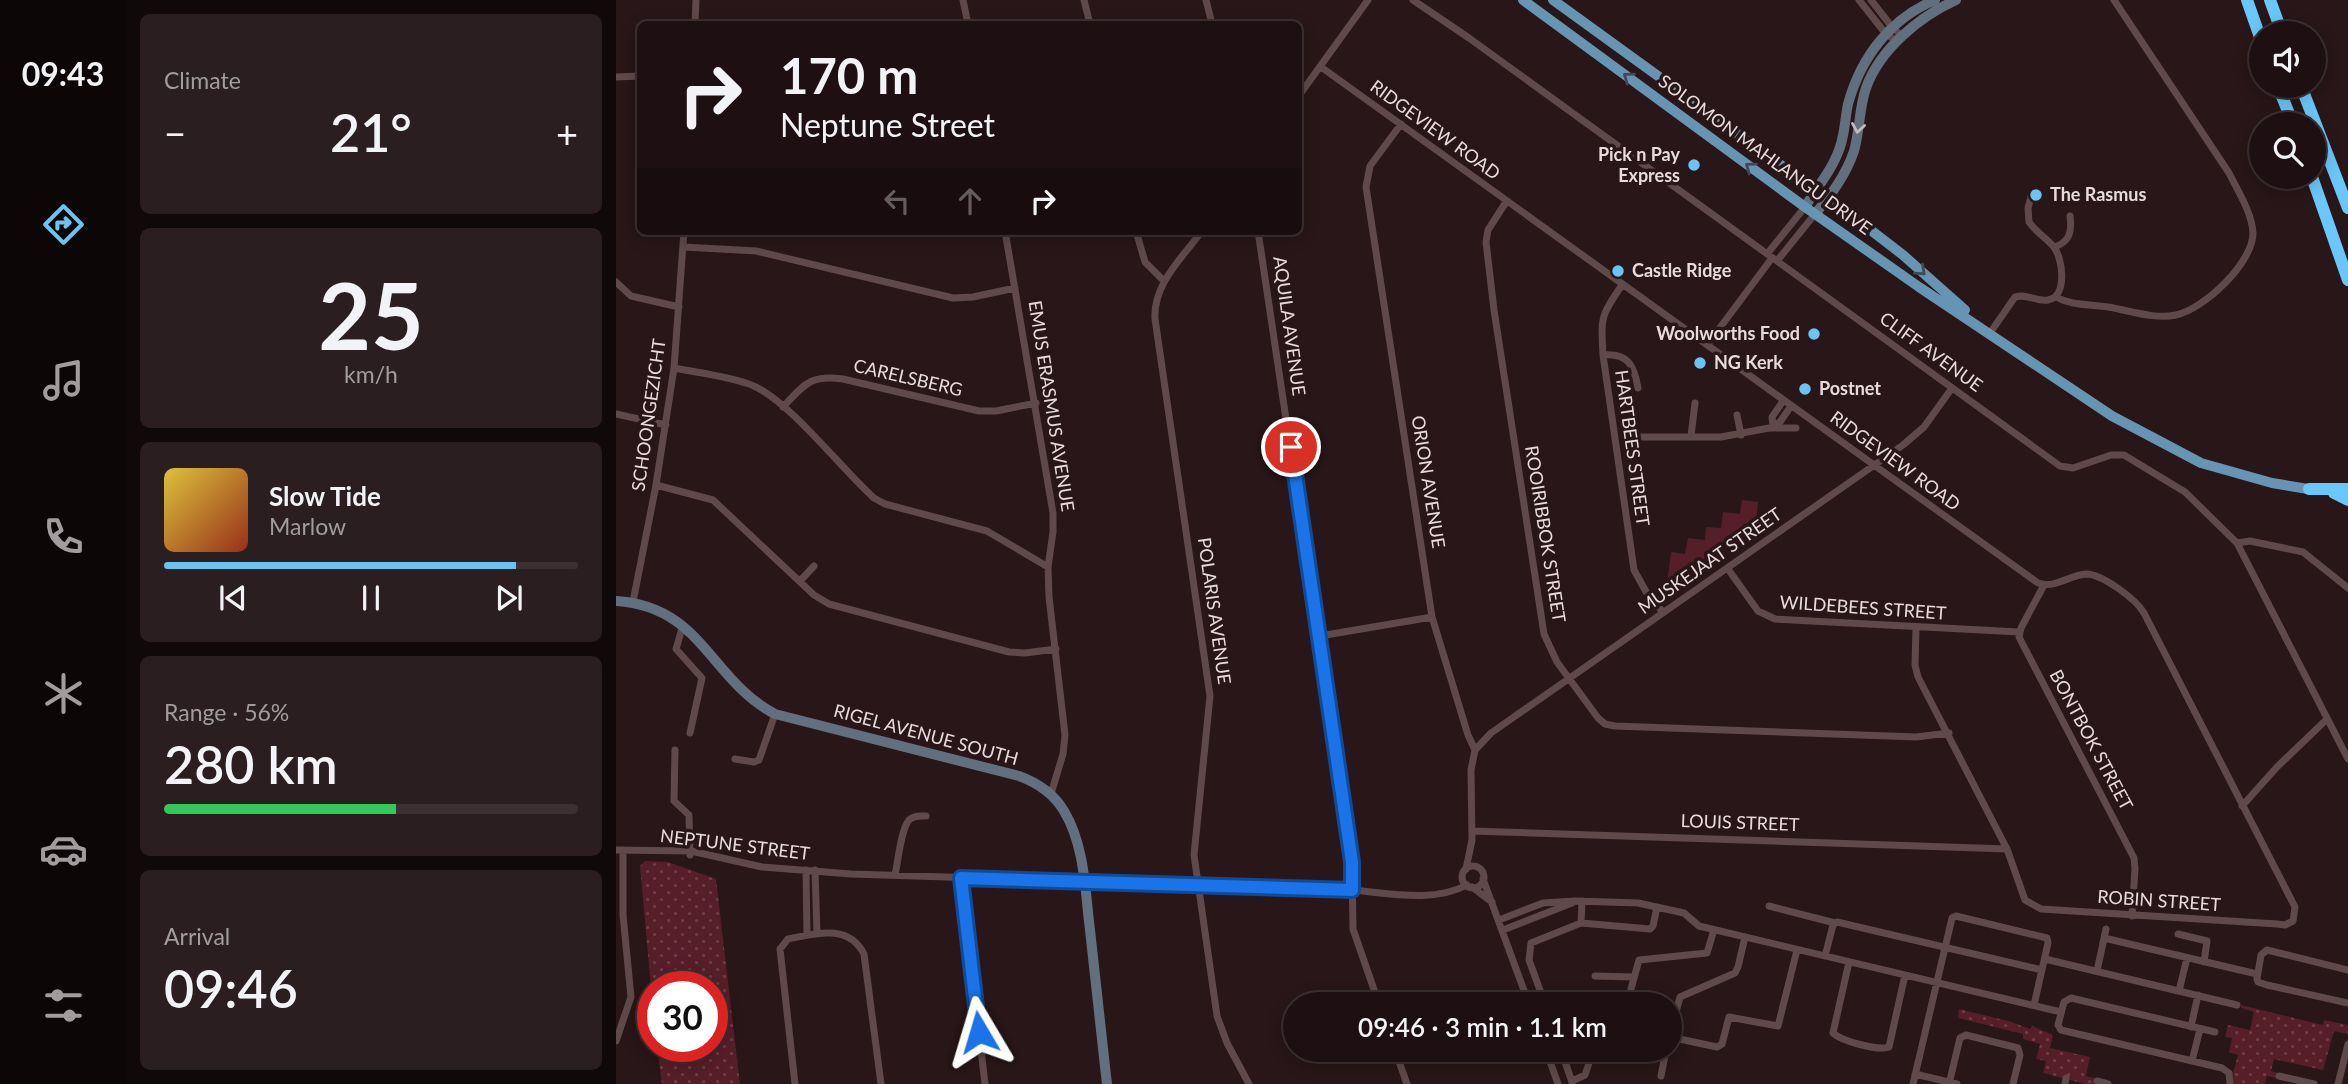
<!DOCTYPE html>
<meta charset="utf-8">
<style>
body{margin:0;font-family:Lato,sans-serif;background:#2b1e20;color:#f1f3f6;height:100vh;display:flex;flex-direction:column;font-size:26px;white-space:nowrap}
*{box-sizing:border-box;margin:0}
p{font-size:23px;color:#a19d9f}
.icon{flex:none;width:38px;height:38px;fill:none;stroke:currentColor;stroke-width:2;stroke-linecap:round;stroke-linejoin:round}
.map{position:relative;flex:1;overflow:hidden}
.details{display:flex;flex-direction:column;gap:14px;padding:14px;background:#10090a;width:490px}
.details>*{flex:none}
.banner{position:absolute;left:21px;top:21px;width:665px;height:214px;border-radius:10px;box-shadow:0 4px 18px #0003,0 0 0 2px #3c3032;background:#1e1012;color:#f1f3f6;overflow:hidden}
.controls{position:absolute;left:1633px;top:21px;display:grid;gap:14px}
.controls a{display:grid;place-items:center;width:77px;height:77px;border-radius:50%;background:#1e1012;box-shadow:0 4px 18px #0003,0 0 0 2px #3c3032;font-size:35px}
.speed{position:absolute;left:21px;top:971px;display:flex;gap:14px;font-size:35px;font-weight:700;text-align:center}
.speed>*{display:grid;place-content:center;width:91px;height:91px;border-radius:50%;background:#1e1012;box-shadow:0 4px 18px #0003,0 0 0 2px #3c3032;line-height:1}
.speed .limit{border:10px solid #d22;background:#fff;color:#111}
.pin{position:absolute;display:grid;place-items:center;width:60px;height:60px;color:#fff;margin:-30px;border:4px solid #fff;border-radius:50%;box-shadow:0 2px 7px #0007}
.me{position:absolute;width:77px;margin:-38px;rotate:353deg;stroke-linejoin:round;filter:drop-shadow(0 0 5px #0008)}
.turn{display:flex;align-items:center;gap:24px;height:147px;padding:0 28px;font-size:32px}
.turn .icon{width:91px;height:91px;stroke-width:2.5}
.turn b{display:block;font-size:49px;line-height:60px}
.lanes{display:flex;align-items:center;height:66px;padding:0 28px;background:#0003;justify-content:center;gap:35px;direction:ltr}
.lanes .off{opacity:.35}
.big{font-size:52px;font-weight:600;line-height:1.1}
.details .widget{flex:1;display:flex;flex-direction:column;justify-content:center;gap:10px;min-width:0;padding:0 24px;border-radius:10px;background:#2b1e20}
.details .dial{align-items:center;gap:0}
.dial b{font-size:91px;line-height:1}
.song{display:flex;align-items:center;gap:21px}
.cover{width:84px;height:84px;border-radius:10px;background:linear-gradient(135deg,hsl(50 70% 55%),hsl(10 70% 35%))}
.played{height:7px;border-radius:4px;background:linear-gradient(90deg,#6bc3f2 85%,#3c3032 85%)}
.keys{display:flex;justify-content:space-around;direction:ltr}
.heat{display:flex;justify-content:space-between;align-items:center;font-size:38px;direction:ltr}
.charge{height:10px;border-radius:5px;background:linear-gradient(90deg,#34c759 56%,#3c3032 0)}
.trip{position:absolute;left:667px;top:992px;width:399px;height:70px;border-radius:35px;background:#1e1012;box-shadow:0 4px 18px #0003,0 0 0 2px #3c3032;font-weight:600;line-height:70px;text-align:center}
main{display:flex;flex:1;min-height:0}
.tab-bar{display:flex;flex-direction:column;width:126px;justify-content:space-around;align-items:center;background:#0c0607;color:#a19d9f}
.tab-bar .icon{width:49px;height:49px}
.tab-bar .current{color:#6bc3f2}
.tab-bar b{font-size:32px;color:#f1f3f6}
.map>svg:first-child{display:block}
.grass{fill:url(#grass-dots)}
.pitch{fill:#561e28}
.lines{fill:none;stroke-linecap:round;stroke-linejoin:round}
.minor{stroke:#5f494b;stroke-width:7}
.secondary{stroke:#626f7f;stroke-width:10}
.primary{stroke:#6595b3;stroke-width:10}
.motorway{stroke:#69c7f9;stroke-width:12}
.oneway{stroke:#404956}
.oneway2{stroke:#c0bbc0}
.route-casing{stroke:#114b97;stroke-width:18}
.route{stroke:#1a73e8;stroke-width:12}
.poi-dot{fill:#6bc3f2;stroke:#281618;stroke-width:2.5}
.labels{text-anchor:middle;stroke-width:7;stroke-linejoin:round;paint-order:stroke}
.street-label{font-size:18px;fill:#e8dbdc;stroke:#281618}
.poi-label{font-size:18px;font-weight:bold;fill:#e8dbdc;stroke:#281618;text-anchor:start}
</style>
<main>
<nav class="tab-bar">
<b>09:43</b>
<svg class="icon current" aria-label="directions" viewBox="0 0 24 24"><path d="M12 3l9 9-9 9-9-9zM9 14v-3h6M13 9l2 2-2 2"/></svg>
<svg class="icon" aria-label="music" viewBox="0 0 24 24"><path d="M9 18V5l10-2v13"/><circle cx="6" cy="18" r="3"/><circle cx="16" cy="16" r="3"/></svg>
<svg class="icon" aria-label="phone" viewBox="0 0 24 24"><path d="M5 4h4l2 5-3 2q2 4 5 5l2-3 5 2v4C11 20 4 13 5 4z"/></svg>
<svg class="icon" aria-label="climate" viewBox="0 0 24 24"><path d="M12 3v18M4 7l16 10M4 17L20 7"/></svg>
<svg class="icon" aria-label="car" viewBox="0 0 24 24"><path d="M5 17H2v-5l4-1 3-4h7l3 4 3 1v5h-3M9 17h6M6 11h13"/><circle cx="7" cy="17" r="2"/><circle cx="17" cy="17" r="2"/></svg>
<svg class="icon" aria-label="filters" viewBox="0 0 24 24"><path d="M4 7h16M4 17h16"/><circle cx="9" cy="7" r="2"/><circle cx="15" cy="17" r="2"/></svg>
</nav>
<section class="details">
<div class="widget"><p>Climate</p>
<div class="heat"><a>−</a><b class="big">21°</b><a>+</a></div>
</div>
<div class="widget dial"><b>25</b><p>km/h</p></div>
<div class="widget">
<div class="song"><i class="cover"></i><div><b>Slow Tide</b><p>Marlow</p></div></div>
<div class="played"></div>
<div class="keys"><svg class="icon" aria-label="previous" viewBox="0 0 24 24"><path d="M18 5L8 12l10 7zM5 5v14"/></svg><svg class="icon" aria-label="pause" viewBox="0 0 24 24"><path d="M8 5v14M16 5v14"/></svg><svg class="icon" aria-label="next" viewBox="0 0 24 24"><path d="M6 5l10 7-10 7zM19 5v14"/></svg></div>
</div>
<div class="widget"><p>Range · 56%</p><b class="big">280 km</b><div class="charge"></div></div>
<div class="widget"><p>Arrival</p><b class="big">09:46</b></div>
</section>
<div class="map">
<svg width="1732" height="1084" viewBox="0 0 1732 1084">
<defs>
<pattern id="grass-dots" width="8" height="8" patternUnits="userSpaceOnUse" patternTransform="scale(1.75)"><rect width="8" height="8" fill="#561e28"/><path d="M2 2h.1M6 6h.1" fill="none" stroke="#6e3e47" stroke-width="1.8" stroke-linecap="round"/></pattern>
</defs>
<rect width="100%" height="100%" fill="#281618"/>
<path class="grass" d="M29,861L52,862L100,879L124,1084H46L41,1047L96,1046V987H37V1010L24,866Z
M1625,1005L1707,1025L1708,1020L1732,1025V1034L1718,1031L1707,1070L1658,1059L1655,1071L1661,1073L1660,1078L1651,1076L1649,1084H1617V1073L1622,1055L1613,1052L1616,1038L1609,1037L1612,1025L1634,1030L1638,1012L1625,1008Z
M1343,1009L1396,1022L1414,1029L1416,1026L1437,1035L1434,1048L1474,1057L1470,1076L1481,1079L1484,1084H1469L1427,1073L1430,1061L1420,1059L1424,1044L1407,1039V1034L1342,1018Z"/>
<path class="pitch" d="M1126,500L1142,502L1139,535L1123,533L1121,548L1104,546L1102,559H1087L1085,574L1068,572L1066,586L1051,584L1055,552L1069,554L1072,538L1089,540L1090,527L1105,528L1107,512L1124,514Z"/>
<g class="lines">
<path class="minor" d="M347,0L352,24
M468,0L474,24
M590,0L596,24
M797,0L853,38L1444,466L1457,468L1495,455H1508L1569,492L1621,543L1732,759
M1243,0L1270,34L1281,41
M1255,0L1276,27L1286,36
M79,24L80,0
M705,67L1422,583C1440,589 1453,575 1470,574C1486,574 1520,599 1528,613L1679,907L1677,921L1669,925L1661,924L1425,909L1409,900L1391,849L1302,677L1299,665L1300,628
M0,77L24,76
M682,97L752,0
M785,124L754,166L750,187L816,617L852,735L859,750L855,770L856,840L850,869
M890,202L872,230L870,242L878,310L928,634L941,662L982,718L989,724L999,726L1300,737L1333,733
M389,231L437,513V532L432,567L433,597L449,735L447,754L435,794
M520,231L529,262L548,281
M586,231C566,258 537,284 539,319L594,696L578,855L601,1016L611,1043L633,1084
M642,231L736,862L737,929L763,1004
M68,247L140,251L337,298L357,297L399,288
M1439,247C1454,241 1456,232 1454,216
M1151,254L1189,207
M1161,261L1199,214
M0,282L15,296L63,307
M1006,285C984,317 985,317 987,355L1018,570L1033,597L1047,612
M1440,297C1456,306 1474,304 1492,307C1512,310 1539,320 1560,315C1588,309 1637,263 1637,233C1636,213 1622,191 1613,173L1498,0
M1374,333L1399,297C1411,293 1420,302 1432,300C1452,297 1447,257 1437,246C1429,237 1420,232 1413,222L1412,208L1416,193
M1091,345L1156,258
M987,355C1012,353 1018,365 1022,388
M58,368C83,373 110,376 133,384C172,398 225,469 258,498L269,504L371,531L432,567
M167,407C188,385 194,374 227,379L363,411H380L420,403
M1011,410L1017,432L1022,437H1105L1153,428H1180
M0,414L50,425
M1121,415L1125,435
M1157,425L1156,417L1167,401
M1154,428L1164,422L1175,406
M1075,436L1079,403
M40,485L97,500L198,595L213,604L393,652L409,653L440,649
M1621,543L1634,541L1687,552L1732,588
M1112,569L1142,611L1159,619L1403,632
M184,581L198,566
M1428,585L1405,628L1403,637L1518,858L1519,869L1516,916
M17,602L40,485L58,368L68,231
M67,625L60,649L86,678L74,733
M704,636L816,617
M59,750L58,801L73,815L74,855
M859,750L875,733L1287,445L1308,427L1336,388
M119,759L138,762L143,760L159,714
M1626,806L1661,767L1710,720
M856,831L1391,849
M0,850L75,851L146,867L235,874L736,890C773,893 817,903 851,885
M846 877a11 11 0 1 1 22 0a11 11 0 1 1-22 0Z
M190,870L191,935
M199,870L201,934
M279,875C282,862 285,829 293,820C298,815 304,816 310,816
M345,878L369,1084
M867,879L913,1004
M856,887L876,902
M1153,906L1219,923
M883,920L927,903L959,901L1022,903L1068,913L1083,926L1445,1012
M965,923L966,901
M887,930L956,903
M1562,934L1591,941L1588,962
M1488,938L1641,974
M1209,956L1217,925L1221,922L1426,970
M1429,959L1621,1005
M1233,962L1217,1033C1225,1041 1262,1051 1273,1047L1289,975
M1732,970L1651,950L1645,955L1641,979L1642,982L1651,985L1732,1003
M1481,971L1490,929
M979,976L1017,977
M1015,989L1023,960L1091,953L1098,930
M1563,991L1571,958
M929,1004L913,960L915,943L965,923L1034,929L1037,926L1041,907
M1575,1027L1582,995
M1599,1032L1455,998L1448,1002L1442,1025L1445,1030L1606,1068L1613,1073L1614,1084
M1054,1035L1064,997L1119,973L1122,967L1129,937
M1054,1037L1101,1047L1106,1044L1113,1017L1162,1026L1181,950
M0,1041L15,997L7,915V850
M779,1050L791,1084
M930,1050L942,1084
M945,1050L956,1082
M1576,1061L1584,1029
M1299,1074L1341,1084
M1045,1076L1050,1050
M1663,1076L1698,1084
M956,1081L969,1075L973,1063L971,1050
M1481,1081L1492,1084
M179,1084L164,949L172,939C199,934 232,923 248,954L265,1084
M1297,1084L1336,918L1340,916L1431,938L1432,943L1418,1005
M1333,1084L1344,1038L1350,1035L1402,1048L1404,1055L1397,1084
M1449,1084L1450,1078
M1722,1084L1732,1044"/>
<path class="secondary" d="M1189,207C1201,187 1217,169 1224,147C1229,133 1229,118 1232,104C1245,57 1274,19 1319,0
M1199,214C1215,195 1230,175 1238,151C1244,130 1243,108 1250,88C1264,49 1303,17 1340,0
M0,601C86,606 94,680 159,714L403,776C422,783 438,794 448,811C469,846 469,891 474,930C480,982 485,1033 491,1084"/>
<path class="primary" d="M907,0L1189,207L1303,287L1496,416L1585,463L1656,483L1698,490
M937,0L1252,228L1287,255L1349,310"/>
<path class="motorway" d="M1631,0L1645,40
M1654,0L1666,33
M1662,86L1677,124
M1685,86L1732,208
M1696,177L1732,280
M1693,489H1732
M1718,493L1732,500"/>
</g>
<defs><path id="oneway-chevron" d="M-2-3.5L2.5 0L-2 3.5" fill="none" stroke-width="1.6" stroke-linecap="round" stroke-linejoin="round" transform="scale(1.75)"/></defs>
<g class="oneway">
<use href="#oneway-chevron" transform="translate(1012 77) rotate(-144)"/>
<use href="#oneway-chevron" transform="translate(1134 167) rotate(-144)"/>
<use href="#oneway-chevron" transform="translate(1305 271) rotate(42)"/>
</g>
<use class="oneway2" href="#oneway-chevron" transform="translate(1242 128) rotate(99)"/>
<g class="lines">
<defs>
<path id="route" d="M363,1032L345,878L736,890V862L675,447"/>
</defs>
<use href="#route" class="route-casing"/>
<use href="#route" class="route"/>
</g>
<g class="poi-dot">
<circle cx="1078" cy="165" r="7"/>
<circle cx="1420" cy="195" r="7"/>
<circle cx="1002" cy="271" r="7"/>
<circle cx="1198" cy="334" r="7"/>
<circle cx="1084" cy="363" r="7"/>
<circle cx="1189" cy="389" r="7"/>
</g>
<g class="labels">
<g class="street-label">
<text transform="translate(819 130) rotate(36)" y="6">RIDGEVIEW ROAD</text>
<text transform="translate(1149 155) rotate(36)" y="6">SOLOMON MAHLANGU DRIVE</text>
<text transform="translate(673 326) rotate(82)" y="6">AQUILA AVENUE</text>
<text transform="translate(1315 352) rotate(36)" y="6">CLIFF AVENUE</text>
<text transform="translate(292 378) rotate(13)" y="6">CARELSBERG</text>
<text transform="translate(435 406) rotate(81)" y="6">EMUS ERASMUS AVENUE</text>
<text transform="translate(33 415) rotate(-82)" y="6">SCHOONGEZICHT</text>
<text transform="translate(1016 448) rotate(82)" y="6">HARTBEES STREET</text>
<text transform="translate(1279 461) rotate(36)" y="6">RIDGEVIEW ROAD</text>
<text transform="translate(812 482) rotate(81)" y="6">ORION AVENUE</text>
<text transform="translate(929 534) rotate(81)" y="6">ROOIRIBBOK STREET</text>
<text transform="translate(1094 561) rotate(-35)" y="6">MUSKEJAAT STREET</text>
<text transform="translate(1247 608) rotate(4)" y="6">WILDEBEES STREET</text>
<text transform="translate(598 611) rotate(82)" y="6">POLARIS AVENUE</text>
<text transform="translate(310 735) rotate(15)" y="6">RIGEL AVENUE SOUTH</text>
<text transform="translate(1475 740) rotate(62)" y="6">BONTBOK STREET</text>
<text transform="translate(1124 823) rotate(2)" y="6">LOUIS STREET</text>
<text transform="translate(119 845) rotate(7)" y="6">NEPTUNE STREET</text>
<text transform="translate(1543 901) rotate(4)" y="6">ROBIN STREET</text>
</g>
<g class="poi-label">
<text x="1064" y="161" text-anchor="end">Pick n Pay<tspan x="1064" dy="21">Express</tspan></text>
<text x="1434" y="201">The Rasmus</text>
<text x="1016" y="277">Castle Ridge</text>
<text x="1184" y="340" text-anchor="end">Woolworths Food</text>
<text x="1098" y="369">NG Kerk</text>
<text x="1203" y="395">Postnet</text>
</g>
</g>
</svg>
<div class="controls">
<a><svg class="icon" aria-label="sound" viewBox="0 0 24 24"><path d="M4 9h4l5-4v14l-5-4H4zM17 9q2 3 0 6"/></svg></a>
<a><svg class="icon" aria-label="search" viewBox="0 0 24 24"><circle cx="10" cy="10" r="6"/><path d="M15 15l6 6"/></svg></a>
</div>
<div class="speed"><div class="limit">30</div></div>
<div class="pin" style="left:675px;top:447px;background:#d93025"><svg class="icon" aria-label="arrive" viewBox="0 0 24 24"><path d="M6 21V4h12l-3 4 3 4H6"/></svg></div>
<svg class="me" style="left:363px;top:1032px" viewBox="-20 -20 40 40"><path d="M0-17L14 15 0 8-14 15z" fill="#1a73e8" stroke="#fff" stroke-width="4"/></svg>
<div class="trip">09:46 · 3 min · 1.1 km</div>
<div class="banner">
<div class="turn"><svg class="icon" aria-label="right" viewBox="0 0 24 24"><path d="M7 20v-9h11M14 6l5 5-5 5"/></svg><div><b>170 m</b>Neptune Street</div></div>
<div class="lanes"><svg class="icon off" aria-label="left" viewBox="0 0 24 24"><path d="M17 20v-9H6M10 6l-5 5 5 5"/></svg><svg class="icon off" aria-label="ahead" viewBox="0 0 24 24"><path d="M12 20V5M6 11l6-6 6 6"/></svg><svg class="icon" aria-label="right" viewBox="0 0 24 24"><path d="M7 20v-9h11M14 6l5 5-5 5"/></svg></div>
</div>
</div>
</main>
